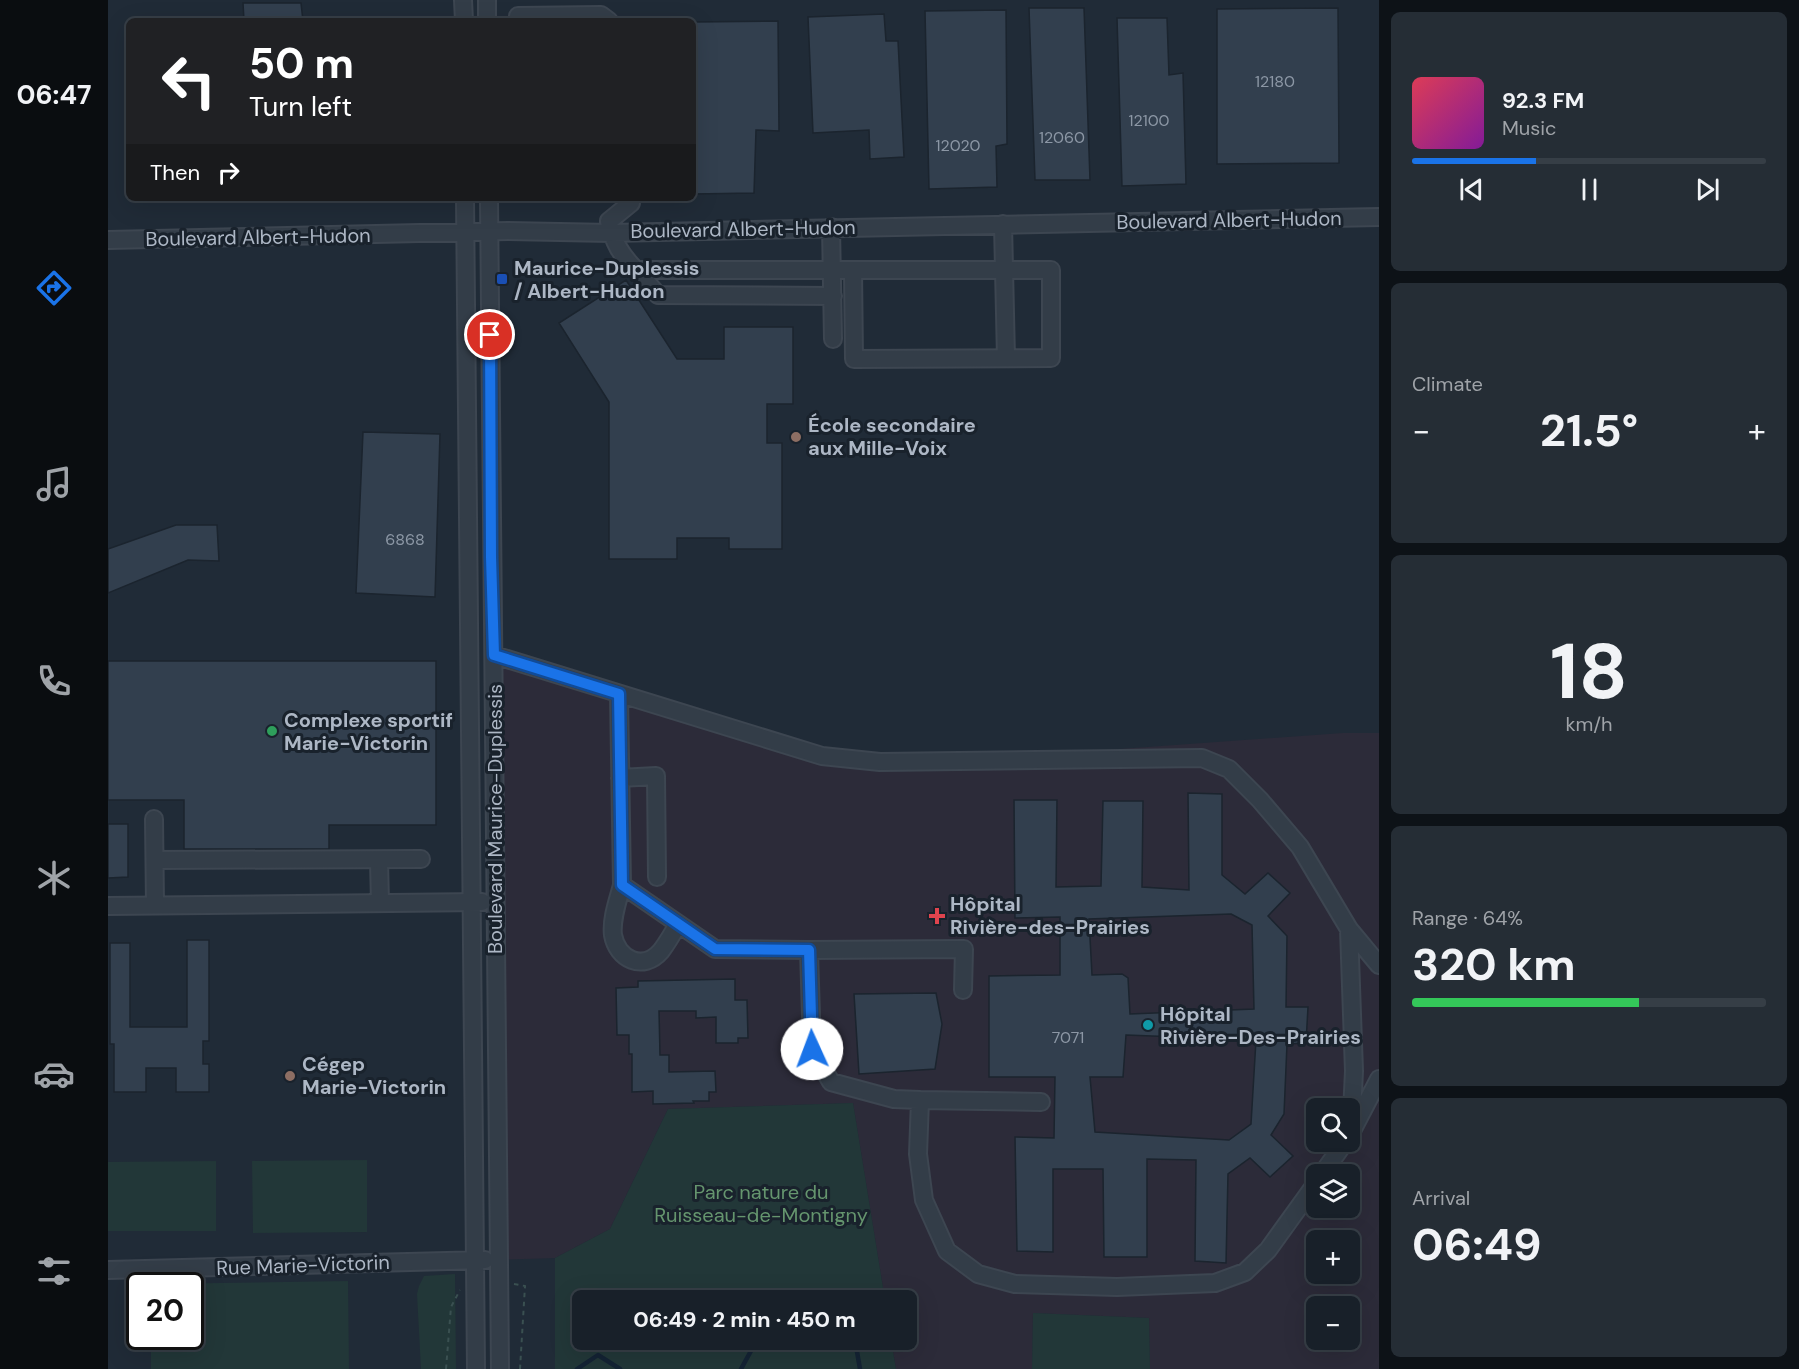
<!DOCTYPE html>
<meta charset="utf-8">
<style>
body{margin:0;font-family:"DM Sans",sans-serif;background:#252d35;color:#f1f3f6;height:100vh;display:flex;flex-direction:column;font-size:22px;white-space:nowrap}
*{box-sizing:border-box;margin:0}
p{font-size:20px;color:#9fa3a8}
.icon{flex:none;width:33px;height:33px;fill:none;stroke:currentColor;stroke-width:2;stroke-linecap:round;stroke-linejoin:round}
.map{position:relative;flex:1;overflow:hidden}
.drawer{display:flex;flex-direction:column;gap:12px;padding:12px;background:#0d1217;width:420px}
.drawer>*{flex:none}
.guide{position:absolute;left:18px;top:18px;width:570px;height:183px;border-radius:9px;box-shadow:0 6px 24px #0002,0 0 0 2px #363e46;background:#202124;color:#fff;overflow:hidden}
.tools{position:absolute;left:1198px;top:1098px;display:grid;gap:12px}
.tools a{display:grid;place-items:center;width:54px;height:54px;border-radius:9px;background:#182029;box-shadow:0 6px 24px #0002,0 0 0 2px #363e46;font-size:30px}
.speed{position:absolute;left:18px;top:1272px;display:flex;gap:12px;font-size:30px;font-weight:700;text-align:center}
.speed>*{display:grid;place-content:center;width:78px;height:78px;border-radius:50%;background:#182029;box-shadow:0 6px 24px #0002,0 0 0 2px #363e46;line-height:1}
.speed .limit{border:3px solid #111;border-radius:9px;background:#fff;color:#111}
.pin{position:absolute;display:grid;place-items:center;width:51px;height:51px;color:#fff;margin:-26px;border:3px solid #fff;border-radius:50%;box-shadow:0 2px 6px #0007}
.me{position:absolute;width:66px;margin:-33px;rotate:358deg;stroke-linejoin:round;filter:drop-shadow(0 0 4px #0008)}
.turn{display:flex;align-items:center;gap:21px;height:126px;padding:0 24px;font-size:27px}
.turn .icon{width:78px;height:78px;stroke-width:2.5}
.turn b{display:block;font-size:42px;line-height:51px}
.then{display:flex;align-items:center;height:57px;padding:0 24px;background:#0003;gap:12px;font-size:22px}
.big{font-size:45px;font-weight:700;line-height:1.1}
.drawer .widget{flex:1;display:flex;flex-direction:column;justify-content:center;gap:9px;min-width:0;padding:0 21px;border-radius:9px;background:#252d35}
.drawer .dial{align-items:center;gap:0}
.dial b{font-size:78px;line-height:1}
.song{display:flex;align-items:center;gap:18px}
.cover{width:72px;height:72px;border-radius:9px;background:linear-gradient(135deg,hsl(350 70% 55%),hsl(290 70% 35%))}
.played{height:6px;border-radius:3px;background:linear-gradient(90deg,#1a73e8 35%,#363e46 35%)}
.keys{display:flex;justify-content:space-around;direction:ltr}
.heat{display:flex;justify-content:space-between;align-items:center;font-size:33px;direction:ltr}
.charge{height:9px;border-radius:4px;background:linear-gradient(90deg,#34c759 64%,#363e46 0)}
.trip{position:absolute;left:464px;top:1290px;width:345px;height:60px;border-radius:9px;background:#182029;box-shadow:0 6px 24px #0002,0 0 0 2px #363e46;font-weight:700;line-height:60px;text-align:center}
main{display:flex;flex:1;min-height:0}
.tab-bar{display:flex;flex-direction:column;width:108px;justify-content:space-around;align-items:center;background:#0a0d10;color:#9fa3a8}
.tab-bar .icon{width:42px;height:42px}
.tab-bar .selected{color:#1a73e8}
.tab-bar b{font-size:27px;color:#f1f3f6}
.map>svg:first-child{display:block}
.medical{fill:#2c2b39;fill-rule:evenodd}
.green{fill:#223738}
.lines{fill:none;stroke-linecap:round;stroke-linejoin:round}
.stream{stroke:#142334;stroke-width:4.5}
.building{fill:#323f4e;stroke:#1b242e;stroke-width:1.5;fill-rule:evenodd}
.minor-casing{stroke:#3d4651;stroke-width:20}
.path{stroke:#3a5051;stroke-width:2;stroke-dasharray:4.5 4.5;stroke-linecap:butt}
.minor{stroke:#333d48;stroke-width:16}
.route-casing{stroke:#114b97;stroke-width:15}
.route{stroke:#1a73e8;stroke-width:10}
.transit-dot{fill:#1a4fb4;stroke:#19222c;stroke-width:2}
.education-dot{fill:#8d6e63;stroke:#19222c;stroke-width:2}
.leisure-dot{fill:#2e9e5b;stroke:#19222c;stroke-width:2}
.health-dot{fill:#e0444e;stroke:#19222c;stroke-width:2}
.culture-dot{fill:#0f9aa8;stroke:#19222c;stroke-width:2}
.labels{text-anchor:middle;stroke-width:6;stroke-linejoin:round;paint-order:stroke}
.number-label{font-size:16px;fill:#8c97a5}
.street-label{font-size:20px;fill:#adb7c5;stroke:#19222c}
.poi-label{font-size:20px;font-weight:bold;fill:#adb7c5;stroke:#19222c;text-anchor:start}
.park-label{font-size:20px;fill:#65956e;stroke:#19222c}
</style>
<main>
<nav class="tab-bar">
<b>06:47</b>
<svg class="icon selected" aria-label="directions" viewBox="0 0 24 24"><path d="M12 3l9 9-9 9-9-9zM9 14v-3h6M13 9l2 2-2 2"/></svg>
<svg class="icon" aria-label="music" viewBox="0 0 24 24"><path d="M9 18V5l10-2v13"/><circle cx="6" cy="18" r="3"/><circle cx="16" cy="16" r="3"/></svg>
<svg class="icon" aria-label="phone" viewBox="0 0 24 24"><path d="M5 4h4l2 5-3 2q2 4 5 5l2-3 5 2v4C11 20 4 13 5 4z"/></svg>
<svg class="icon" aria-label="climate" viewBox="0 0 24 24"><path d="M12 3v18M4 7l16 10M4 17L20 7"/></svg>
<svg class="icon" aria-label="car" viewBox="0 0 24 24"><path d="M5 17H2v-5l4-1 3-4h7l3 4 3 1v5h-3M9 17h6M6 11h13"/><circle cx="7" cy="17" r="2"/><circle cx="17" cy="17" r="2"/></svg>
<svg class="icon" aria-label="filters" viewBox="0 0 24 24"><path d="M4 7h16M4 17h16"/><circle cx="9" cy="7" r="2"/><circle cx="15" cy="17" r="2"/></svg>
</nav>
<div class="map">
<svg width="1271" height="1369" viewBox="0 0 1271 1369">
<rect width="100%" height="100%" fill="#202b37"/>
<path class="medical" d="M386,655L714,756L860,760L1235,733H1271V1369H1042L1041,1318L925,1313L924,1369H788L783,1340H798V1300H777L745,1103L560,1109L502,1229L447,1258L389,1260ZM1209,1108H1242V1142H1209ZM1209,1174H1242V1208H1209ZM1209,1240H1242V1274H1209ZM1209,1306H1242V1340H1209Z"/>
<path class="green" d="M745,1103L777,1300H474V1340H783L788,1369H447V1258L502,1229L560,1109Z
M259,1160V1232L145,1233L144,1161Z
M108,1161V1231H0V1162Z
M347,1274L348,1369H313L309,1294L311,1286L316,1276Z
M240,1281L241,1369H43V1337L82,1336V1286H43V1284Z
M925,1313L1041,1318L1042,1369H924Z"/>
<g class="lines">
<path class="stream" d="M747,1340L752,1369
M469,1369L490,1355L512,1369
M633,1369L649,1340"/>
</g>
<path class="building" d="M135,3H193L195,21H136Z
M921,8H976L982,180H927Z
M1230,8L1231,163L1109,164V9Z
M898,10L899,144L888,146L889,187L821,189L817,11Z
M776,14L778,41H790L796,157L762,159L761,130L705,133L700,17Z
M1009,18H1059L1061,75L1075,73L1078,184L1014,186Z
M670,21L671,131L648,130L646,193L585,194V22Z
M518,280L569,359H616V327H685V404H659V443H674V549H621V538H569V559H501V402L451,323Z
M255,432L332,434L327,597L248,593Z
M68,525H109L111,561L80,560L0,593V549Z
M0,661H328V825H221V849H76V800H0Z
M1080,793L1114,794V875L1137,894L1160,873L1182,893L1160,916L1179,936L1178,1007H1200L1198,1043L1179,1044L1176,1114L1163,1135L1185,1156L1162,1177L1142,1158L1120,1174L1118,1263L1087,1261L1088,1160L1039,1159V1257H996L995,1169H945V1252L909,1251L907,1137L946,1138L947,1077H881V976L952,975V917L907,918L906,800H949L948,887L993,886L995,801H1035L1034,887L1081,890ZM1123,914L1144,925L1146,1009L1022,1014L1020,978L1014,974L984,975L981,919ZM1018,1035L1148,1040L1143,1124L1121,1140L987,1132L982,1077H1015Z
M0,824H20V877L0,878Z
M79,940H101V1041H95V1064H101V1092H68V1068H38V1092H6V1044H2V943H22V1027H79Z
M627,979V1000H639L640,1038H630V1043H608V1017L588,1018V1011H551L552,1055H561V1072L607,1071L608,1092H601V1101H585L586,1103L545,1104V1091L524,1092V1054H521V1035H509L508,988L530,987V981Z
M828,993L834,1024L827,1069L751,1074L746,994Z"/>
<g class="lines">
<defs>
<path id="minor" d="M355,0L356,21
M379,0V21
M410,21V16L493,15L501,21
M357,198L368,1369
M381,198L392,1369
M523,198V203L501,221C505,242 513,255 528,270
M895,224L898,358
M723,227L725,339
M0,240L400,231L503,233L1271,217
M725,296L550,295L528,270H943V358L746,359L745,270
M386,655L714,756L772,762L1094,758L1121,769L1152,800L1192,847L1241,929L1271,965
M511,694L514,885L607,949L701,950L704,1049L723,1082L786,1099L812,1100L810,1154L816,1200L839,1251L870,1274L907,1284L1009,1287L1107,1283L1137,1272L1160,1250L1209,1182
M512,778L548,776L549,877
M46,819L47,905
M47,860L313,859
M271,860L272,903
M514,885C510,900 503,919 505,935C509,959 535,972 553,951C559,943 565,933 570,924
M0,906L374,902
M1241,929L1246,1071L1243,1134
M701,950L856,949L855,990
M812,1100L933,1102
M1245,1129L1271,1079
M1214,1174L1237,1142
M0,1270L377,1260"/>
</defs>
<use href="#minor" class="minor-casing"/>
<path class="path" d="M406,1284L417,1286L412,1369
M338,1369L343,1307L352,1290"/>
<use href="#minor" class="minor"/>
</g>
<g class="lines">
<defs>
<path id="route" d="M382,335L383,557L386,655L511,694L514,885L607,949L701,950L704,1049"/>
</defs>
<use href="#route" class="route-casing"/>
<use href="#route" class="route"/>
</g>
<rect class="transit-dot" x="388" y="273" width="12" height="12" rx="3"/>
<g class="education-dot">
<circle cx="688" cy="437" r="6"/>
<circle cx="182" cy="1076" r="6"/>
</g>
<circle class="leisure-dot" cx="164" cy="731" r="6"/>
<path class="health-dot" d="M826 907h6v6h6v6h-6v6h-6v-6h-6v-6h6z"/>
<circle class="culture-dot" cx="1040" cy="1025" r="6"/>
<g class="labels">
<g class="number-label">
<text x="1167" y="87">12180</text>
<text x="1041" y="126">12100</text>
<text x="954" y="143">12060</text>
<text x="850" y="151">12020</text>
<text x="297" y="545">6868</text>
<text x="960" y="1043">7071</text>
</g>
<g class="street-label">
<text transform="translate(1121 220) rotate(-1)" y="7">Boulevard Albert-Hudon</text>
<text transform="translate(635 229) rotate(-1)" y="7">Boulevard Albert-Hudon</text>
<text transform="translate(150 237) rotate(-1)" y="7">Boulevard Albert-Hudon</text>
<text transform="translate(387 819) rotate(-90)" y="7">Boulevard Maurice-Duplessis</text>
<text transform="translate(195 1265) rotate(-2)" y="7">Rue Marie-Victorin</text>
</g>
<g class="poi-label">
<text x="406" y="275">Maurice-Duplessis<tspan x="406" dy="23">/ Albert-Hudon</tspan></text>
<text x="700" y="432">École secondaire<tspan x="700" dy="23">aux Mille-Voix</tspan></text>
<text x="176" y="727">Complexe sportif<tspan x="176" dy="23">Marie-Victorin</tspan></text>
<text x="842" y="911">Hôpital<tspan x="842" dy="23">Rivière-des-Prairies</tspan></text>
<text x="1052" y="1021">Hôpital<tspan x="1052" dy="23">Rivière-Des-Prairies</tspan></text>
<text x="194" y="1071">Cégep<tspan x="194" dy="23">Marie-Victorin</tspan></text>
</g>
<g class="park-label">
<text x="653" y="1199">Parc nature du<tspan x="653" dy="23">Ruisseau-de-Montigny</tspan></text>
</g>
</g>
</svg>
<div class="tools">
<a><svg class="icon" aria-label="search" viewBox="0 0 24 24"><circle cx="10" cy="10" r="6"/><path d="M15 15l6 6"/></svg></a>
<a><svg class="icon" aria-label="layers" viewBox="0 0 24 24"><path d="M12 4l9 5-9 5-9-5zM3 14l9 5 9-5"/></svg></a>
<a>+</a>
<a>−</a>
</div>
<div class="speed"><div class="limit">20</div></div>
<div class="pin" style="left:382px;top:335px;background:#d93025"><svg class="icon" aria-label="arrive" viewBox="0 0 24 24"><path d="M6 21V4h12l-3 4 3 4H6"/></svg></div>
<svg class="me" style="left:704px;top:1049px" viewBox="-20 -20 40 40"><circle r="19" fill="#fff"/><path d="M0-13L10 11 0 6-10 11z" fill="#1a73e8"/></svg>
<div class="trip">06:49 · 2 min · 450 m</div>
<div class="guide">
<div class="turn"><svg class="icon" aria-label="left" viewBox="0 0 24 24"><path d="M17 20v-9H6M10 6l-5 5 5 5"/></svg><div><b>50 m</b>Turn left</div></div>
<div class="then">Then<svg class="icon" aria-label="right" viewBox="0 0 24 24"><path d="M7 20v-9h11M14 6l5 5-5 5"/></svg></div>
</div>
</div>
<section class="drawer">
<div class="widget">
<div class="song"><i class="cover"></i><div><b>92.3 FM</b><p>Music</p></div></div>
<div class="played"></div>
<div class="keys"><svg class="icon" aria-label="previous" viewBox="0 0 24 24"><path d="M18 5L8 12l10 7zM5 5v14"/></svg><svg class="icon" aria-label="pause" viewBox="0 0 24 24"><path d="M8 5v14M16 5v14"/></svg><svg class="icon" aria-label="next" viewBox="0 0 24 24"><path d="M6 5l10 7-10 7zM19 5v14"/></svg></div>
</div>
<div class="widget"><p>Climate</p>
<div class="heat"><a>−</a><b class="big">21.5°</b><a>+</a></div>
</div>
<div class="widget dial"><b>18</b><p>km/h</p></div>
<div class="widget"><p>Range · 64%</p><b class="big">320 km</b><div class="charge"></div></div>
<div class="widget"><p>Arrival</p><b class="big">06:49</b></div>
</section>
</main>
